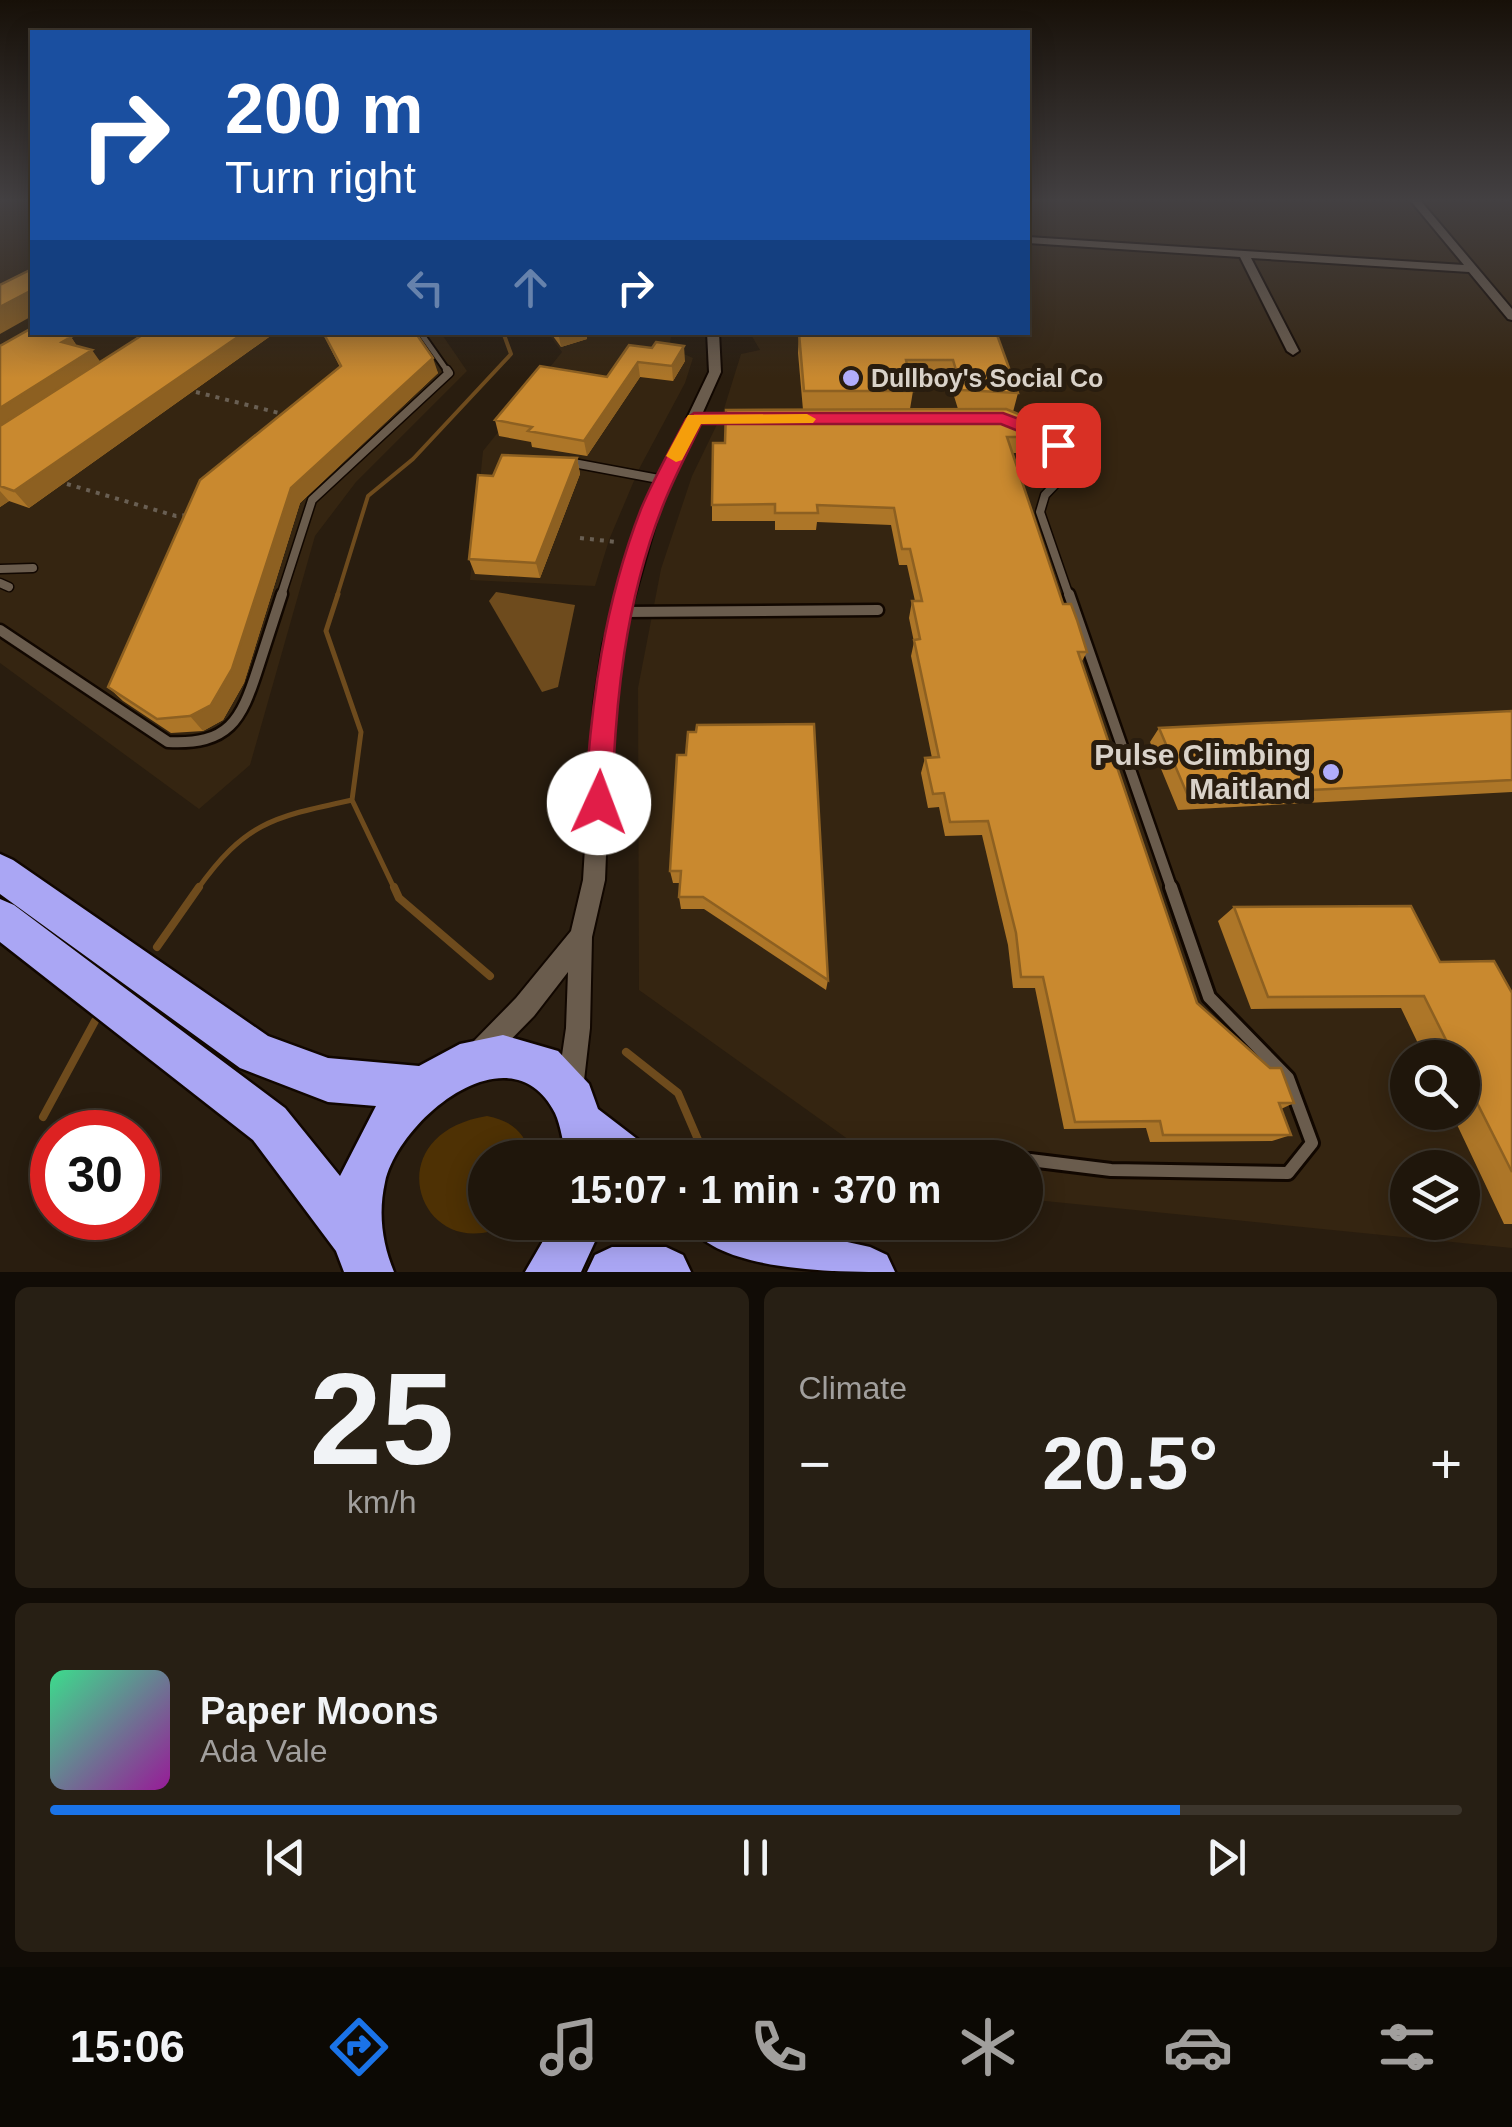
<!DOCTYPE html>
<meta charset="utf-8">
<style>
body{margin:0;font-family:Arial,sans-serif;background:#271f14;color:#f1f3f6;height:100vh;display:flex;flex-direction:column;font-size:38px;white-space:nowrap}
*{box-sizing:border-box;margin:0}
p{font-size:32px;color:#a19f9d}
.icon{flex:none;width:55px;height:55px;fill:none;stroke:currentColor;stroke-width:2;stroke-linecap:round;stroke-linejoin:round}
.map{position:relative;height:1272px;overflow:hidden}
.drawer{display:flex;flex-direction:column;gap:15px;padding:15px;background:#110c06;flex:1}
.drawer>*{flex:none}
.top-card{position:absolute;left:30px;top:30px;width:1000px;height:305px;border-radius:0px;box-shadow:0 5px 25px #0003,0 0 0 2px #3c352c;background:#1a4fa0;color:#fff;overflow:hidden}
.controls{position:absolute;left:1390px;top:1040px;display:grid;gap:20px}
.controls a{display:grid;place-items:center;width:90px;height:90px;border-radius:50%;background:#1f160b;box-shadow:0 5px 25px #0003,0 0 0 2px #3c352c;font-size:50px}
.speed{position:absolute;left:30px;top:1110px;display:flex;gap:20px;font-size:50px;font-weight:700;text-align:center}
.speed>*{display:grid;place-content:center;width:130px;height:130px;border-radius:50%;background:#1f160b;box-shadow:0 5px 25px #0003,0 0 0 2px #3c352c;line-height:1}
.speed .limit{border:15px solid #d22;background:#fff;color:#111}
.pin{position:absolute;display:grid;place-items:center;width:85px;height:85px;color:#fff;margin:-42px;border-radius:20px;box-shadow:0 5px 15px #0006}
.me{position:absolute;width:110px;margin:-55px;rotate:2deg;stroke-linejoin:round;filter:drop-shadow(0 0 8px #0008)}
.turn{display:flex;align-items:center;gap:35px;height:210px;padding:0 30px;font-size:45px}
.turn .icon{width:130px;height:130px;stroke-width:2.5}
.turn b{display:block;font-size:70px;line-height:85px}
.lanes{display:flex;align-items:center;height:95px;padding:0 30px;background:#0003;justify-content:center;gap:50px;direction:ltr}
.lanes .off{opacity:.35}
.big{font-size:75px;font-weight:700;line-height:1.1}
.drawer .tile{flex:1;display:flex;flex-direction:column;justify-content:center;gap:15px;min-width:0;padding:0 35px;border-radius:15px;background:#271f14}
.drawer .dial{align-items:center;gap:0}
.dial b{font-size:130px;line-height:1}
.song{display:flex;align-items:center;gap:30px}
.cover{width:120px;height:120px;border-radius:15px;background:linear-gradient(135deg,hsl(150 70% 55%),hsl(300 70% 35%))}
.played{height:10px;border-radius:5px;background:linear-gradient(90deg,#1a73e8 80%,#3c352c 80%)}
.keys{display:flex;justify-content:space-around;direction:ltr}
.heat{display:flex;justify-content:space-between;align-items:center;font-size:55px;direction:ltr}
.drawer .tiles{flex:1;display:grid;gap:15px;grid-template-columns:1fr 1fr}
.tile:last-child{grid-column:span 2}
.trip{position:absolute;left:468px;top:1140px;width:575px;height:100px;border-radius:50px;background:#1f160b;box-shadow:0 5px 25px #0003,0 0 0 2px #3c352c;font-weight:700;line-height:100px;text-align:center}
.menu{display:flex;height:160px;justify-content:space-around;align-items:center;background:#0c0904;color:#a19f9d}
.menu .icon{width:70px;height:70px}
.menu .active{color:#1a73e8}
.menu b{font-size:45px;color:#f1f3f6}
.map>svg:first-child{display:block}
.built{fill:#352511;fill-rule:evenodd}
.green{fill:#4e3104}
.water{fill:#6e4b1d}
.lines{fill:none;stroke-linecap:round;stroke-linejoin:round}
.stream-far2{stroke:#6e4b1d;stroke-width:4}
.stream-far1{stroke:#6e4b1d;stroke-width:5}
.stream{stroke:#6e4b1d;stroke-width:8}
.lane-far3-casing{stroke:#110700;stroke-width:9}
.lane-far2-casing{stroke:#110700;stroke-width:11}
.lane-far1-casing{stroke:#110700;stroke-width:15}
.lane-casing{stroke:#110700;stroke-width:18}
.street-casing{stroke:#110700;stroke-width:4}
.highway-casing{stroke:#110700;stroke-width:5}
.path{stroke:#695f53;stroke-width:4;stroke-dasharray:4 6;stroke-linecap:butt}
.lane-far3{stroke:#6a5c4d;stroke-width:5}
.lane-far2{stroke:#6a5c4d;stroke-width:8}
.lane-far1{stroke:#6a5c4d;stroke-width:10}
.lane{stroke:#6a5c4d;stroke-width:12}
.street{fill:#6a5c4d;fill-rule:evenodd}
.highway{fill:#aaa6f4;fill-rule:evenodd}
.wall{fill:#ad7628;fill-rule:evenodd}
.shaded-wall{fill:#8d6021}
.building{fill:#c9892f;stroke:#8d6021;stroke-width:2.5}
.route{fill:#e11d48;stroke:#92132f;stroke-width:2.5}
.slow{fill:#f59e0b}
.poi-dot{fill:#b1adfa;stroke:#291d0f;stroke-width:4}
.labels{text-anchor:middle;stroke-width:10;stroke-linejoin:round;paint-order:stroke}
.far-poi-label{font-size:25px;font-weight:bold;fill:#d9d2c9;stroke:#291d0f;text-anchor:start}
.poi-label{font-size:30px;font-weight:bold;fill:#d9d2c9;stroke:#291d0f;text-anchor:end}
</style>
<div class="map">
<svg width="1512" height="1272" viewBox="0 0 1512 1272">
<rect width="100%" height="100%" fill="#291d0f"/>
<path class="built" d="M0,200H32V332L441,333L467,371L356,482L315,536L250,765L199,809L0,663Z
M1028,200H1512V1248L1025,1199V1158L873,1157L639,990L638,688L661,569L692,476L723,412L741,354L760,350L750,333L1028,332ZM1408,1058H1462V1112H1408ZM1408,1168H1462V1222H1408Z
M548,333H672L670,342L677,351L693,358L685,383L639,469L609,540L595,586L470,580L483,451L562,352Z"/>
<path class="green" d="M487,1116C512,1121 525,1132 531,1157L485,1158V1222L511,1223C422,1272 370,1135 487,1116Z"/>
<path class="water" d="M496,592L575,605L558,687L542,692L489,601Z"/>
<g class="lines">
<path class="stream-far2" d="M337,596L368,496L413,459L511,354L503,332"/>
<path class="stream-far1" d="M352,800L395,890
M197,890C246,821 274,817 352,800L361,732L326,631L338,594"/>
<path class="stream" d="M394,887L399,898L490,976
M157,947L199,887
M626,1052L678,1093L699,1142
M43,1117L95,1021"/>
<defs>
<path id="lane-far3" d="M420,332L448,372"/>
<path id="lane-far2" d="M695,419H737
M1031,428L1058,445L1068,471L1045,495L1040,512L1069,596
M568,462L664,480
M0,569L33,568
M0,583L9,587
M281,596L312,500L449,373L447,370"/>
<path id="lane-far1" d="M1069,594L1172,890
M622,612L878,610
M0,630L168,742C229,745 241,721 258,668C266,643 274,619 282,594"/>
<path id="lane" d="M1030,1160L1111,1170L1288,1173L1312,1143L1288,1078L1209,997L1171,887"/>
<path id="street" d="M1410,200H1420L1512,309V320L1508,319L1469,272L1251,258L1299,351L1293,355L1287,351L1240,257L1028,243V237L1464,265Z
M707,332H719L721,372L660,508L621,644L612,704L605,880L592,937L590,1028L583,1089L579,1098L570,1102L561,1098L557,1089L566,1028L568,972L534,1016L489,1062L480,1065L471,1062L468,1053L471,1044L516,998L571,931L583,880L594,704L603,644L644,508L709,372Z"/>
<path id="highway" d="M0,854L13,860L268,1036L328,1058L419,1066L460,1044L503,1035L558,1051L589,1084L598,1109L641,1142L648,1158H567C563,1144 561,1126 555,1113C511,1027 399,1119 385,1182C378,1213 382,1243 394,1272H344L336,1251L253,1140L0,942V899L14,905L285,1108L340,1176L376,1106L328,1102L240,1068L0,894Z
M554,1222H604L581,1272H525Z
M687,1222H756L870,1247L887,1255L895,1272C834,1272 716,1272 687,1222Z
M612,1247H666L683,1255L691,1272H587L595,1255Z"/>
</defs>
<use href="#lane-far3" class="lane-far3-casing"/>
<use href="#lane-far2" class="lane-far2-casing"/>
<use href="#lane-far1" class="lane-far1-casing"/>
<use href="#lane" class="lane-casing"/>
<use href="#street" class="street-casing"/>
<use href="#highway" class="highway-casing"/>
<path class="path" d="M196,392L283,414
M67,484L176,516L189,515
M580,538L617,542"/>
<use href="#lane-far3" class="lane-far3"/>
<use href="#lane-far2" class="lane-far2"/>
<use href="#lane-far1" class="lane-far1"/>
<use href="#lane" class="lane"/>
<use href="#street" class="street"/>
<use href="#highway" class="highway"/>
</g>
<path class="wall" d="M148,332H276L29,508L9,501L0,507V346L71,337L77,346L101,362Z
M322,332H415L438,373L300,503L244,683L223,720L203,731L171,733L123,701L108,687L340,367Z
M550,332H586L587,339L561,347Z
M996,332L1018,393L1013,412L1041,437L1036,453H1013L1063,604L1087,652L1081,663L1197,1003L1294,1103L1281,1109L1291,1135L1272,1141L1150,1142L1146,1128L1064,1129L1035,988H1013L1008,945L982,835L945,836L939,807L928,808L921,773L925,758H932L911,656L914,642L909,618L912,601H915L907,565H899L891,525L817,522L816,530H775V521H712V505L725,443L803,410L798,353L799,333ZM911,380H949L958,409H910L913,391Z
M629,345L685,361L673,381L640,377L587,456L532,447L531,442L499,436L495,420L607,377Z
M577,458L580,474L540,578L475,574L469,559L493,476Z
M1512,711V792L1178,810L1150,742L1159,728Z
M677,755L828,980L826,990L704,909H681L679,897L680,883H673L670,871Z
M1234,907L1440,962L1512,993V1224H1504L1451,1112H1462V1058H1425L1401,1008L1251,1009L1218,921Z"/>
<path class="shaded-wall" d="M32,290V316L0,334V307Z
M245,332H276L29,508L14,491Z
M558,332H586L587,339L561,347Z
M71,337L82,354L62,342Z
M684,346L685,361L673,381L672,366Z
M92,350L104,367L0,434V408Z
M433,358L438,373L300,503L244,683L223,720L203,731L190,716L291,488Z
M638,362L640,377L587,456L584,441Z
M577,458L580,474L540,578L536,563Z
M0,491L9,501L0,507Z"/>
<path class="building" d="M32,269V290L0,307V285Z
M32,328V332H51L71,337L62,342L92,350L0,408V346Z
M147,332H245L14,491L0,486V426Z
M323,332H415L433,358L291,488L232,669L211,705L190,716L157,719L108,687L200,480L341,366Z
M996,332L1018,393L962,390L953,360H906L913,391H804L799,333Z
M656,342L684,346L672,366L638,362L584,441L528,431L532,427L495,420L540,366L607,377L629,345L652,348Z
M1006,409L1036,421L1041,437H1007L1063,604H1071L1077,620L1087,652H1078L1197,1003L1270,1068H1281L1294,1103H1279L1291,1135H1163L1160,1121L1075,1122L1043,977H1021L1016,933L988,821L950,822L944,793L933,794L925,758L939,757L914,640L920,639L912,601H922L910,549H902L894,508L817,505L818,513H775V504L712,505L713,443H725L726,410Z
M502,455L577,458L536,563L469,559L478,475L493,476Z
M1512,711V780L1188,796L1159,728Z
M814,724L828,980L703,897H679L681,871H670L677,755H686L688,732H696L697,725Z
M1411,906L1440,962L1494,961L1512,993V1172L1462,1073V1058H1455L1424,996L1268,997L1234,907Z"/>
<linearGradient id="sky" x2="0" y2="1"><stop stop-color="#171008"/><stop offset="0.53" stop-color="#434042"/><stop offset="1" stop-color="#434042" stop-opacity="0"/></linearGradient>
<rect width="1512" height="378" fill="url(#sky)"/>
<path class="route" d="M694,413H1003L1056,433L1067,445L1064,449H1051L1043,441L1001,424H701C688,452 673,479 662,508C625,603 615,702 612,803L608,811L599,815L589,811L585,803C591,702 604,604 641,509C654,478 671,448 686,419Z"/>
<path class="slow" d="M807,414L816,419L813,423L701,424L682,460L676,462L666,456L688,415Z"/>
<g class="poi-dot">
<circle cx="851" cy="378" r="10"/>
<circle cx="1331" cy="772" r="10"/>
</g>
<g class="labels">
<g class="far-poi-label">
<text x="871" y="387">Dullboy's Social Co</text>
</g>
<g class="poi-label">
<text x="1311" y="765">Pulse Climbing<tspan x="1311" dy="34">Maitland</tspan></text>
</g>
</g>
</svg>
<div class="controls">
<a><svg class="icon" aria-label="search" viewBox="0 0 24 24"><circle cx="10" cy="10" r="6"/><path d="M15 15l6 6"/></svg></a>
<a><svg class="icon" aria-label="layers" viewBox="0 0 24 24"><path d="M12 4l9 5-9 5-9-5zM3 14l9 5 9-5"/></svg></a>
</div>
<div class="speed"><div class="limit">30</div></div>
<div class="pin" style="left:1058px;top:445px;background:#d93025"><svg class="icon" aria-label="arrive" viewBox="0 0 24 24"><path d="M6 21V4h12l-3 4 3 4H6"/></svg></div>
<svg class="me" style="left:599px;top:803px" viewBox="-20 -20 40 40"><circle r="19" fill="#fff"/><path d="M0-13L10 11 0 6-10 11z" fill="#e11d48"/></svg>
<div class="trip">15:07 · 1 min · 370 m</div>
<div class="top-card">
<div class="turn"><svg class="icon" aria-label="right" viewBox="0 0 24 24"><path d="M7 20v-9h11M14 6l5 5-5 5"/></svg><div><b>200 m</b>Turn right</div></div>
<div class="lanes"><svg class="icon off" aria-label="left" viewBox="0 0 24 24"><path d="M17 20v-9H6M10 6l-5 5 5 5"/></svg><svg class="icon off" aria-label="ahead" viewBox="0 0 24 24"><path d="M12 20V5M6 11l6-6 6 6"/></svg><svg class="icon" aria-label="right" viewBox="0 0 24 24"><path d="M7 20v-9h11M14 6l5 5-5 5"/></svg></div>
</div>
</div>
<section class="drawer">
<div class="tiles">
<div class="tile dial"><b>25</b><p>km/h</p></div>
<div class="tile"><p>Climate</p>
<div class="heat"><a>−</a><b class="big">20.5°</b><a>+</a></div>
</div>
<div class="tile">
<div class="song"><i class="cover"></i><div><b>Paper Moons</b><p>Ada Vale</p></div></div>
<div class="played"></div>
<div class="keys"><svg class="icon" aria-label="previous" viewBox="0 0 24 24"><path d="M18 5L8 12l10 7zM5 5v14"/></svg><svg class="icon" aria-label="pause" viewBox="0 0 24 24"><path d="M8 5v14M16 5v14"/></svg><svg class="icon" aria-label="next" viewBox="0 0 24 24"><path d="M6 5l10 7-10 7zM19 5v14"/></svg></div>
</div>
</div>
</section>
<nav class="menu">
<b>15:06</b>
<svg class="icon active" aria-label="directions" viewBox="0 0 24 24"><path d="M12 3l9 9-9 9-9-9zM9 14v-3h6M13 9l2 2-2 2"/></svg>
<svg class="icon" aria-label="music" viewBox="0 0 24 24"><path d="M9 18V5l10-2v13"/><circle cx="6" cy="18" r="3"/><circle cx="16" cy="16" r="3"/></svg>
<svg class="icon" aria-label="phone" viewBox="0 0 24 24"><path d="M5 4h4l2 5-3 2q2 4 5 5l2-3 5 2v4C11 20 4 13 5 4z"/></svg>
<svg class="icon" aria-label="climate" viewBox="0 0 24 24"><path d="M12 3v18M4 7l16 10M4 17L20 7"/></svg>
<svg class="icon" aria-label="car" viewBox="0 0 24 24"><path d="M5 17H2v-5l4-1 3-4h7l3 4 3 1v5h-3M9 17h6M6 11h13"/><circle cx="7" cy="17" r="2"/><circle cx="17" cy="17" r="2"/></svg>
<svg class="icon" aria-label="filters" viewBox="0 0 24 24"><path d="M4 7h16M4 17h16"/><circle cx="9" cy="7" r="2"/><circle cx="15" cy="17" r="2"/></svg>
</nav>
